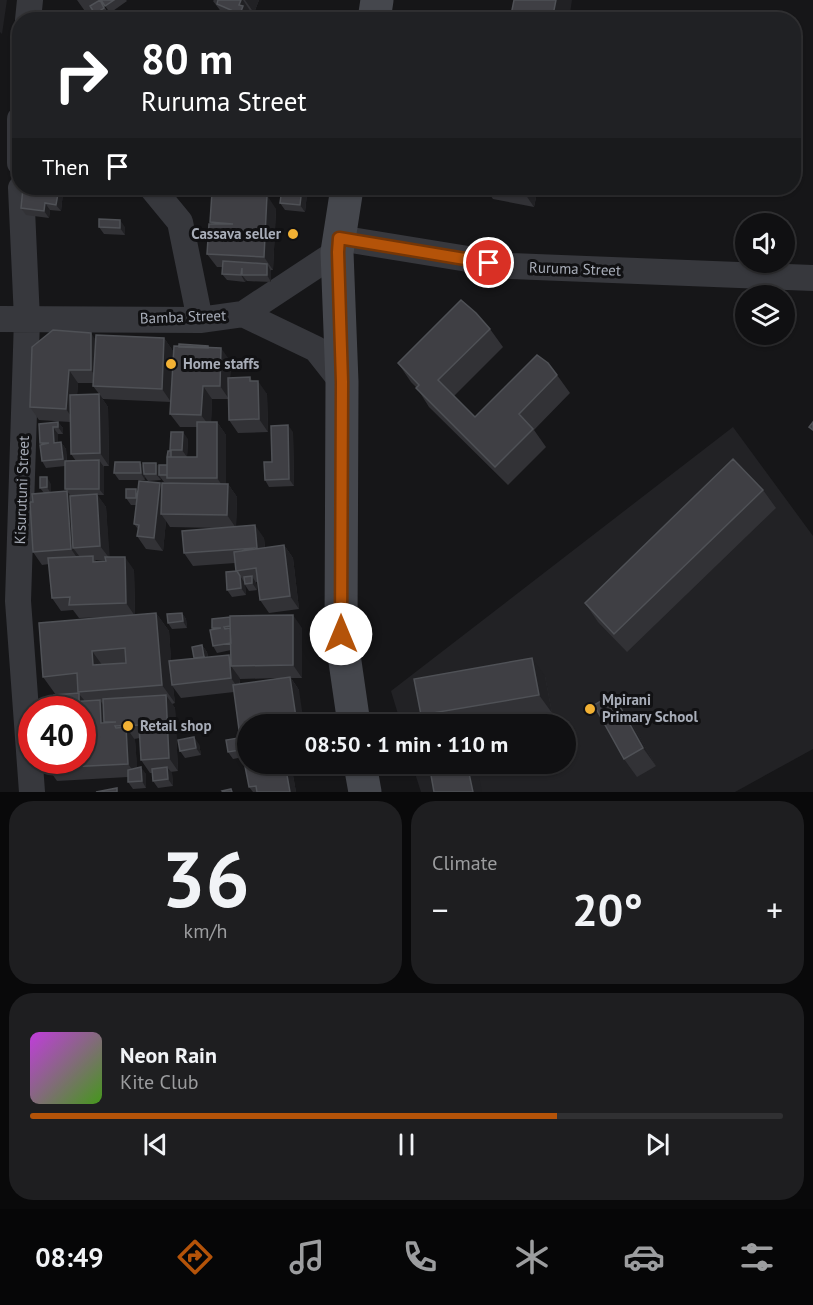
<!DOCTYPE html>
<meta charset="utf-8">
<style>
body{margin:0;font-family:"PT Sans",sans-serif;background:#1e1e20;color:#f1f3f6;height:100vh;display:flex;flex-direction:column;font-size:22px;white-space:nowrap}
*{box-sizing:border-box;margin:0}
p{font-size:20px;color:#9c9d9f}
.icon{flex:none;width:33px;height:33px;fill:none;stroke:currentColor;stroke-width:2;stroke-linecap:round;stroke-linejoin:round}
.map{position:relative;height:792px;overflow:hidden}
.details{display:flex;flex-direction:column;gap:9px;padding:9px;background:#09090a;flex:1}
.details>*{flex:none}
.banner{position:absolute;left:12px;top:12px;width:789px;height:183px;border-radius:24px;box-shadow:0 2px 4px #0004,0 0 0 2px #303032;background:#202124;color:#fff;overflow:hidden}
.tools{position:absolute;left:735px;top:213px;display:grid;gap:12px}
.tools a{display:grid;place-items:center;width:60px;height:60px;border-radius:50%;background:#101012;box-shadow:0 2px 4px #0004,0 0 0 2px #303032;font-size:30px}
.speed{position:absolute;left:18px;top:696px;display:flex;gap:12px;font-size:30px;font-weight:700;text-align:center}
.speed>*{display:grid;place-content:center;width:78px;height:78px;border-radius:50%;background:#101012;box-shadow:0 2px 4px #0004,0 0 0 2px #303032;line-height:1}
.speed .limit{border:9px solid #d22;background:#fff;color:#111}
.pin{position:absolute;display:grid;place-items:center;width:51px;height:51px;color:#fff;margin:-26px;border:3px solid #fff;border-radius:50%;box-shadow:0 2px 6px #0007}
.me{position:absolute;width:66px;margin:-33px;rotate:0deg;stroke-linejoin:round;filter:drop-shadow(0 0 4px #0008)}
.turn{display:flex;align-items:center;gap:21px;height:126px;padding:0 30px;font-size:27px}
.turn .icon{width:78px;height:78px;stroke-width:2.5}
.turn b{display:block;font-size:42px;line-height:51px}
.then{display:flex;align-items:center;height:57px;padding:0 30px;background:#0003;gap:12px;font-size:22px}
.big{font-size:45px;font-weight:700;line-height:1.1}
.details .widget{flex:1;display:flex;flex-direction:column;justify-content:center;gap:9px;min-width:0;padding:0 21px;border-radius:24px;background:#1e1e20}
.details .dial{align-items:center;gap:0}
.dial b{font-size:78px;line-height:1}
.song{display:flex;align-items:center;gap:18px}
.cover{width:72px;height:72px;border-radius:9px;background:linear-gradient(135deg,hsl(290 70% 55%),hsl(100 70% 35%))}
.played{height:6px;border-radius:3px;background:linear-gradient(90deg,#b45309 70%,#303032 70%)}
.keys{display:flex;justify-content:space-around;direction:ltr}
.heat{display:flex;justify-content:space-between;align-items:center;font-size:33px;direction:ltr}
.details .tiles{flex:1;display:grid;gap:9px;grid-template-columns:1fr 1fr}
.widget:last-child{grid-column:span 2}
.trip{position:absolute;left:237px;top:714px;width:339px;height:60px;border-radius:30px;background:#101012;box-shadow:0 2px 4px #0004,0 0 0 2px #303032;font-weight:700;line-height:60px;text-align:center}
.tab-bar{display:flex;height:96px;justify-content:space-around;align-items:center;background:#060607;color:#9c9d9f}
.tab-bar .icon{width:42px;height:42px}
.tab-bar .active{color:#b45309}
.tab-bar b{font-size:27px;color:#f1f3f6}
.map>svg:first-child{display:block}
.built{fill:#222225}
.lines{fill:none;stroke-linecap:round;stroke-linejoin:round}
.street{stroke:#37383d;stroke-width:26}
.secondary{stroke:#45474d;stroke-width:33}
.wall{fill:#323236;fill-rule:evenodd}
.shaded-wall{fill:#212124}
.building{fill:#3f3f44;stroke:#4f5156;stroke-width:1.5;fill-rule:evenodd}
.route-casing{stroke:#753606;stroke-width:15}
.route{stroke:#b45309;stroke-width:10}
.poi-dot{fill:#f2b134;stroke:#111113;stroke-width:2}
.labels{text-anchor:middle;stroke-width:6;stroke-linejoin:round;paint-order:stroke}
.poi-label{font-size:15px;font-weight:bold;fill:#a8adb8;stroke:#111113;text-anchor:start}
.street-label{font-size:15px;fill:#a8adb8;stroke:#111113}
</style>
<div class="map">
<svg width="813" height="792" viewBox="0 0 813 792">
<rect width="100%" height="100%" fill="#161618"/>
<path class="built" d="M733,427L813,536V749L735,792H421L412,764H566V724H401L391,691Z"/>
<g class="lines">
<path class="street" d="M28,20L30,0
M20,119V163
M21,188L27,319L18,601L32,792
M152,188L180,222L200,320
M339,238L511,266L813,278
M243,314L337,252
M0,319L200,320L243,314L316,349L342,382"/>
<path class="secondary" d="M374,20L377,0
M347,188L337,252L342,382L341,634L354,724
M360,764L365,792"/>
</g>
<path class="wall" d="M77,0H126L127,1L110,13L103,3H102L109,14L101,20H99L92,10L87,14Z
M214,0H259L254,13L251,12L249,16L252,20H231L226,18L213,1Z
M216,188H242V190L245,194L276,209L273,270H271V282L247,281L246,280L245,282L227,280L222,274L223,267H217L207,254L211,224L210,222Z
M302,188L307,194L305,212L285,210L280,203Z
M485,188H538L534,207L493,199Z
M63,193L61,211L50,210L49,218L26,215L21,208Z
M99,227H125V235L104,234Z
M490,329L503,347L454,396L475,417L557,375L570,393L534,430L546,447L508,485L429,407L417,388L411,382L398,363Z
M164,338L173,351L171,392L209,348L231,362L230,378L252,381L267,394L268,432L238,433L229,420L228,399H212L211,422H217L226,435V484H228L237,497L236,527L264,538L265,548L284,545L293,558L299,609L269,613L260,600L258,582H256L257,590L249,591L245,585L246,595L232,597L227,590L237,571L235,563L193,566L184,553L219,528L170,527L166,521L163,551L146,549L137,536L138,529L134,524L136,505H131L126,498L138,492L160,483L162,485L170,483L164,482L160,477L161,480L148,481L145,477V480H119L114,473L156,463L159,468L167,465L171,451L170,450L188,439L187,457H197V427H180L170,414L171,402L103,399L93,386L94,383H78L77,395L99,394L108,407L109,466H104V495H97L106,507L109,557L134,570L135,615L156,613L169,631L171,661L194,658L202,645L207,652L208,657L231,658V650L217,653L213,646V629L212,628V619L302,628V678H291L299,690L248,724V747L240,737L234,692L181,698L173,687L175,703L172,704L175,708L178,771L170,772L172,773L173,786L158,788L153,781L152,773H150L141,760L140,738L134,739L135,740L137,768L146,774V788L133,789L128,782V777L57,781L48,768L82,760L54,703L56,695L43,677L111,617L79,618L73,610L61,611L52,598L49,564L42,565L33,552V502L44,493L40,488L51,484V492L67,491L65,489V466L46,468L42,461L41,444L40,443L58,422L63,428V434H58V443L61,442L66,449L67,461H76L71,454L70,422L39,420L30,407L95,339ZM95,560H105L106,561L97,562ZM239,677L240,679L280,678L240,684Z
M293,432L294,486L269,487L265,480L272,462Z
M763,490L776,508L627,652L598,622L585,603Z
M182,613L186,619L187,628L172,629L168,623Z
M545,676L552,713L487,724H422L427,723L421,715Z
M613,694L626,713L656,766L637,777L624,759Z
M238,738L243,745L248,764H291L296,792H253L249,787L243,757L233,759L228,752Z
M199,744L201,755L185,758L180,751Z"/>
<path class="shaded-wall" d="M0,0H7L2,34L0,32Z
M241,0H243L251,12L249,16L252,20H244L240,14L239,5Z
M245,0H259L254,13Z
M556,0H572L569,20H552Z
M59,188L63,193L61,211L56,205Z
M237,188H242V193V190L247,197L238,190Z
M302,188L307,194L305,212L300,205Z
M521,188H538L534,207Z
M267,195L276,209L273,270L264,257Z
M45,203L50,210L49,218L44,211Z
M120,220L125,227V235L120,228Z
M267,264L271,271V282L267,275Z
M242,268V275L246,280L245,282L241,275Z
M91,333L100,346V383L91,370Z
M164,338L173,351L171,402L162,389Z
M221,348L231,362L229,399L220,386Z
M69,370L78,383L75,422L66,409Z
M250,377L258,389V381L267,394L268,432L259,419Z
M203,386L212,399L211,428L201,415Z
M99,394L108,407L109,466L100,453Z
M58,422L63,428V434L58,427Z
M217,422L226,435V491L217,478Z
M288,425L293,432L294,486L289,479Z
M53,427L58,434V450L54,443Z
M183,432L188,439L187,457L182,450Z
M61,442L66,449L67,466L63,459Z
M99,460L104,467V495L99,489Z
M140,462L145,468L144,474L145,477V480L141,473Z
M156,463L160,469L159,475L160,477L161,480L156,474Z
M47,477L51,484V494L47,487Z
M160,483L169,496L161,514L166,521L163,551L154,538Z
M228,484L237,497L236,528L227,515Z
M67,491L77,504L73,548L80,557V562L71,549Z
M97,494L106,507L110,559L100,546Z
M255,525L264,538L266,561L257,548Z
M284,545L293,558L299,609L290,596Z
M125,557L134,570L135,616L126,603Z
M240,576L245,583L246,595L241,588Z
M252,576L256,583L257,590L252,583Z
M156,613L169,631L173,685H172L173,687L175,703L162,685Z
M182,613L186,619L187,628L183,621Z
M293,615L302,628V678L293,665Z
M202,645L207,652L209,665L205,658Z
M92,651L105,669L93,665Z
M229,655L236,666H231L239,677L240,691L231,678Z
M532,658L545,676L552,713L539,695Z
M290,677L299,690L304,724H297Z
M79,694L84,700V713L80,706Z
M613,694L626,713L656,766L643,748Z
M166,695L175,708L178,771L169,758Z
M100,700L109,714L104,722L110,730L101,723Z
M126,727L135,740L138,777L128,764Z
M194,737L199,744L201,755L196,748Z
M238,738L243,745L245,756L240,750Z
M285,764H291L296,792H290Z
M467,764H477L482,792H473Z
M141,767L146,774V788L142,781Z
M167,767L172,773L173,786L168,779Z"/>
<path class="building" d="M100,0L104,8L95,14L90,6Z
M101,0H114L105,6Z
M218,0H241L239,5L243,6L240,14L217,4Z
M514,0H556L552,20H510Z
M23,188H59L56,205L45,203L44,211L21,208Z
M216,188H237L238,190H242V194H250L216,192Z
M282,188H302L300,205L280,203Z
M212,192L267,195L264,257L207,254L209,224H233L210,222Z
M99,219L120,220V228L99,227Z
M223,261L267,264V275H242V268L241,275L222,274Z
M461,300L476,313L490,329L438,380L475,417L537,355L548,363L557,375L519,414L533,429L495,467L416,388L419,385L398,363Z
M53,330L91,333V370H69L66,409L30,407L32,347Z
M96,335L164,338L162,389L93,386Z
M179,344L208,346V348L179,347Z
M174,346L221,348L220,386H203L201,415L170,414Z
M250,377V381H258L259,419L229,420L228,378Z
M99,394L100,453L71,454L70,395Z
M58,422V427H53L54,443L61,442L63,459L42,461L40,445L49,443H40L39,424Z
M197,422H217V478H167V457H197Z
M813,422V430L809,427Z
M288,425L289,479L265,480L264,462H272L271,426Z
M171,432H183L182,450H170Z
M168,451H171V457H167Z
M733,459L763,490L614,634L585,603Z
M99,460V489H65V461Z
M115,462H140L141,473H114Z
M143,463H156V474H144Z
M159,465H167V475H159Z
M40,477H47V487L40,488Z
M139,481L160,483L154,538L137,536L139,525L134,524Z
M162,483L228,484L227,515L161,514Z
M126,489H136V498H126Z
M67,491L71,549L33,552L30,502H33L32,494Z
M97,494L100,546L73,548L70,496Z
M255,525L257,548L184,553L182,531Z
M284,545L290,596L260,600L256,568L236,571L234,552Z
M93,556V562L106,561L105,557H125L126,603L69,605L70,597L52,598L48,558Z
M237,571L240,576L241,588L227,590L226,572Z
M252,576V583L245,584L244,577Z
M156,613L162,685L78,692L77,673L43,677L39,623ZM125,648L126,663L93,665L92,651Z
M182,613L183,621L168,623L167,614Z
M293,615V665L231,666L230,616Z
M230,617V626L224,627L225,629L230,628L231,643L213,646L210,630L221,628H212V619Z
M202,645L204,657L194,658L192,647Z
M229,655L231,678L172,685L169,661Z
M532,658L539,695L421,715L414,679Z
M290,677L297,724H248V736L240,737L233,685Z
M79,693V702L54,703V695Z
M613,694L643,748L624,759L594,705Z
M166,695L169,758L141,760L139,725L115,726L116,728L126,727L128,764L48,768V760H82V710H53V703L100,700L101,723L116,722H104L103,699Z
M459,717L460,724H422Z
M194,737L196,748L180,751L178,740Z
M238,738L240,750L228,752L226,740Z
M248,755V764H285L290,792H257L256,786L249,787L243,756Z
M429,764H467L473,792H434Z
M141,767L142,781L128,782V770Z
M167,767L168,779L153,781L152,769Z
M117,788V792H96Z
M231,789L232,792H223L222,791Z"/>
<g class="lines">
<defs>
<path id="route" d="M341,634L342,382L338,252L339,238L489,263"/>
</defs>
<use href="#route" class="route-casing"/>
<use href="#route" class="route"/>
</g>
<g class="poi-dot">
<circle cx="293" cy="234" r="6"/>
<circle cx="171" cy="364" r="6"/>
<circle cx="590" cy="709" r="6"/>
<circle cx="128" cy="726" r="6"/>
</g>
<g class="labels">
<g class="poi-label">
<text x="281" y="239" text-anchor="end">Cassava seller</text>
<text x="183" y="369">Home staffs</text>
<text x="602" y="705">Mpirani<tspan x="602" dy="17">Primary School</tspan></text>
<text x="140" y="731">Retail shop</text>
</g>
<g class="street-label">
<text transform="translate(575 269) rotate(2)" y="5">Ruruma Street</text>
<text transform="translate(183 317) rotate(-2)" y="5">Bamba Street</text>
<text transform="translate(22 490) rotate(-88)" y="5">Kisurutuni Street</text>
</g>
</g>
</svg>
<div class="tools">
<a><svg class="icon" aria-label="sound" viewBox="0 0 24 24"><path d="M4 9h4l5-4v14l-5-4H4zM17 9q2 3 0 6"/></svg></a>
<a><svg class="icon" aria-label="layers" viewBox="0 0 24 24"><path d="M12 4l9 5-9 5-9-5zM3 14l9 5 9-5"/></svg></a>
</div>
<div class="speed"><div class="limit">40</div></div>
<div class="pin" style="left:489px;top:263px;background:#d93025"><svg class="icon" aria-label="arrive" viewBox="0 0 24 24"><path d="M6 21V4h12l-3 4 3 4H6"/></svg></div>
<svg class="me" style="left:341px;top:634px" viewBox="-20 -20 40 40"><circle r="19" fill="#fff"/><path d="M0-13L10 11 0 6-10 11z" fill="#b45309"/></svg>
<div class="trip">08:50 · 1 min · 110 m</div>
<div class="banner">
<div class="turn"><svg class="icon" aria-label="right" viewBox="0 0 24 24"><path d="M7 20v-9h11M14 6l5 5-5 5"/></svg><div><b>80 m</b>Ruruma Street</div></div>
<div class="then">Then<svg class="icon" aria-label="arrive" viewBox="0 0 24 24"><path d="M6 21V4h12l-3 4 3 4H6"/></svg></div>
</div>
</div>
<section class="details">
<div class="tiles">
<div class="widget dial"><b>36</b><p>km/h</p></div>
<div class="widget"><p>Climate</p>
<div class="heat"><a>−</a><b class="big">20°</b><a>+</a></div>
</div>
<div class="widget">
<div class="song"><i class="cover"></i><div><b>Neon Rain</b><p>Kite Club</p></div></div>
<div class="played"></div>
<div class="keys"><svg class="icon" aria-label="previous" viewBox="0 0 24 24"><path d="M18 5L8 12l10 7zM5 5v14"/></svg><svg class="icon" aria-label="pause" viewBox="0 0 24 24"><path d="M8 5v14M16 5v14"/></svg><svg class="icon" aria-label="next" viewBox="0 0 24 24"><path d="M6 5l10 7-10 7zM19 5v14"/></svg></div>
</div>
</div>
</section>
<nav class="tab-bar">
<b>08:49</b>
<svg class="icon active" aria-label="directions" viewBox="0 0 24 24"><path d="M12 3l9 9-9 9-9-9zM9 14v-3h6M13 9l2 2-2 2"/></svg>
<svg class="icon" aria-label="music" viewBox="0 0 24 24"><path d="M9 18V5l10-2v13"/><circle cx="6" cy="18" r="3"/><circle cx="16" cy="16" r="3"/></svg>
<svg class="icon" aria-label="phone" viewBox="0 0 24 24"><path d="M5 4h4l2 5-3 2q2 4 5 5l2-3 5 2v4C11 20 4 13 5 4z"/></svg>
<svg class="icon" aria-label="climate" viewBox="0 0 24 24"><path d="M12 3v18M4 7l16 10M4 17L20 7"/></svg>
<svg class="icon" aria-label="car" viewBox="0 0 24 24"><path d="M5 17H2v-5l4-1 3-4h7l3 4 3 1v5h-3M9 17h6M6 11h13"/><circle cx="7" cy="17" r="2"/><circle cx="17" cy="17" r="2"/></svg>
<svg class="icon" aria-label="filters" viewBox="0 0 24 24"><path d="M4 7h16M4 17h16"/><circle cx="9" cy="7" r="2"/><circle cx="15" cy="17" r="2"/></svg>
</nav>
